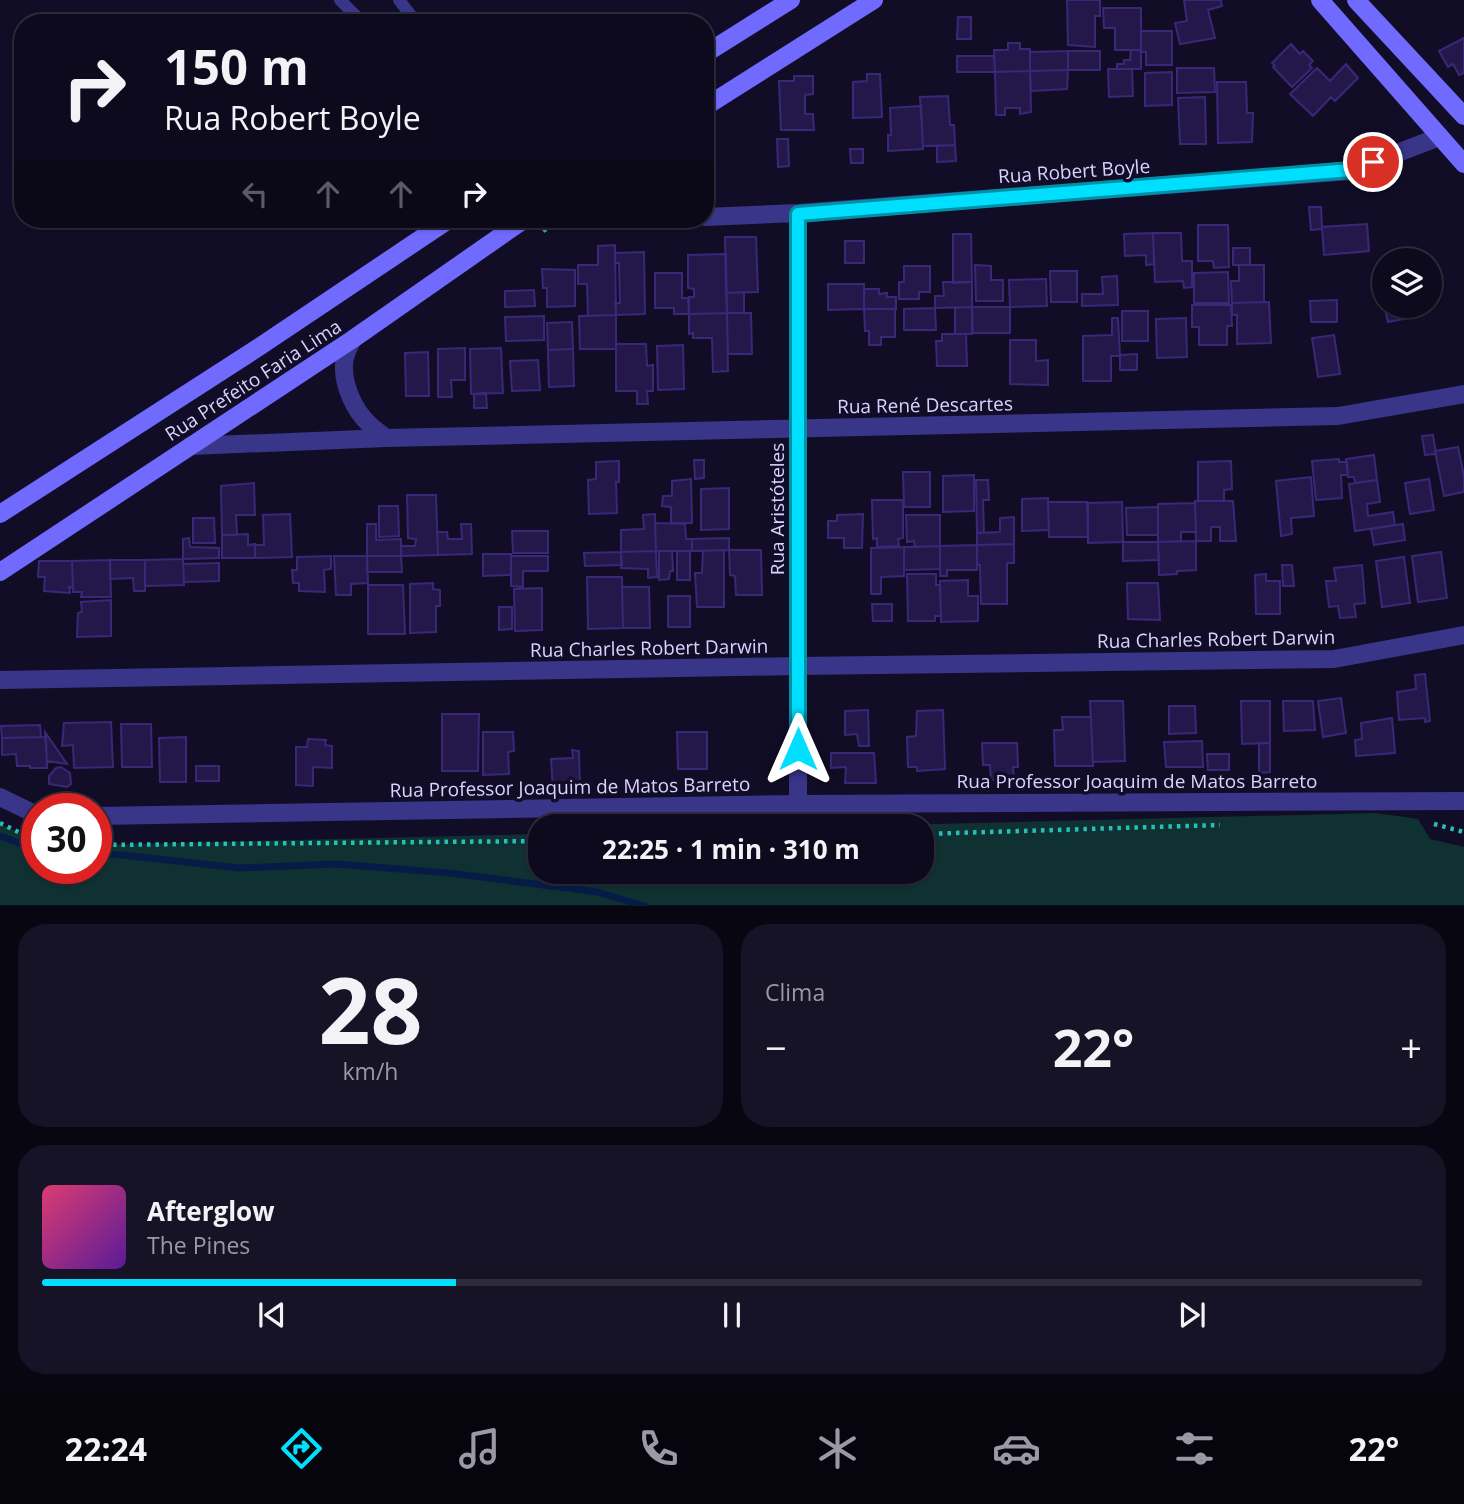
<!DOCTYPE html>
<html lang="pt">
<meta charset="utf-8">
<style>
body{margin:0;font-family:"Open Sans",sans-serif;background:#171326;color:#f1f3f6;height:100vh;display:flex;flex-direction:column;font-size:26px;white-space:nowrap}
*{box-sizing:border-box;margin:0}
p{font-size:23px;color:#9b9aa4}
.icon{flex:none;width:38px;height:38px;fill:none;stroke:currentColor;stroke-width:2;stroke-linecap:round;stroke-linejoin:round}
.map{position:relative;height:906px;overflow:hidden}
.panel{display:flex;flex-direction:column;gap:18px;padding:18px;background:#080610;flex:1}
.panel>*{flex:none}
.guide{position:absolute;left:14px;top:14px;width:700px;height:214px;border-radius:28px;box-shadow:0 2px 5px #0004,0 0 0 2px #2e2b3b;background:#0e0a1d;color:#f1f3f6;overflow:hidden}
.tools{position:absolute;left:1372px;top:248px;display:grid;gap:14px}
.tools a{display:grid;place-items:center;width:70px;height:70px;border-radius:50%;background:#0e0a1d;box-shadow:0 2px 5px #0004,0 0 0 2px #2e2b3b;font-size:35px}
.speed{position:absolute;left:21px;top:793px;display:flex;gap:14px;font-size:35px;font-weight:700;text-align:center}
.speed>*{display:grid;place-content:center;width:91px;height:91px;border-radius:50%;background:#0e0a1d;box-shadow:0 2px 5px #0004,0 0 0 2px #2e2b3b;line-height:1}
.speed .limit{border:10px solid #d22;background:#fff;color:#111}
.pin{position:absolute;display:grid;place-items:center;width:60px;height:60px;color:#fff;margin:-30px;border:4px solid #fff;border-radius:50%;box-shadow:0 2px 7px #0007}
.me{position:absolute;width:77px;margin:-38px;rotate:0deg;stroke-linejoin:round;filter:drop-shadow(0 0 5px #0008)}
.turn{display:flex;align-items:center;gap:24px;height:147px;padding:0 35px;font-size:32px}
.turn .icon{width:91px;height:91px;stroke-width:2.5}
.turn b{display:block;font-size:49px;line-height:60px}
.lanes{display:flex;align-items:center;height:66px;padding:0 35px;background:#0003;justify-content:center;gap:35px;direction:ltr}
.lanes .off{opacity:.35}
.big{font-size:52px;font-weight:700;line-height:1.1}
.panel .card{flex:1;display:flex;flex-direction:column;justify-content:center;gap:10px;min-width:0;padding:0 24px;border-radius:28px;background:#171326}
.panel .dial{align-items:center;gap:0}
.dial b{font-size:91px;line-height:1}
.song{display:flex;align-items:center;gap:21px}
.cover{width:84px;height:84px;border-radius:10px;background:linear-gradient(135deg,hsl(340 70% 55%),hsl(270 70% 35%))}
.played{height:7px;border-radius:4px;background:linear-gradient(90deg,#00dffe 30%,#2e2b3b 30%)}
.keys{display:flex;justify-content:space-around;direction:ltr}
.heat{display:flex;justify-content:space-between;align-items:center;font-size:38px;direction:ltr}
.panel .tiles{flex:1;display:grid;gap:18px;grid-template-columns:1fr 1fr}
.card:last-child{grid-column:span 2}
.trip{position:absolute;left:528px;top:814px;width:406px;height:70px;border-radius:28px;background:#0e0a1d;box-shadow:0 2px 5px #0004,0 0 0 2px #2e2b3b;font-weight:700;line-height:70px;text-align:center}
.tabs{display:flex;height:112px;justify-content:space-around;align-items:center;background:#06040c;color:#9b9aa4}
.tabs .icon{width:49px;height:49px}
.tabs .current{color:#00dffe}
.tabs b{font-size:32px;color:#f1f3f6}
.map>svg:first-child{display:block}
.green{fill:#103131}
.lines{fill:none;stroke-linecap:round;stroke-linejoin:round}
.stream{stroke:#061c47;stroke-width:7}
.building{fill:#231849;stroke:#392877;stroke-width:2}
.path{stroke:#25c0ba;stroke-width:4.5;stroke-dasharray:3.5 5;stroke-linecap:butt}
.lane{stroke:#393589;stroke-width:12}
.street{stroke:#393589;stroke-width:18}
.secondary{stroke:#706aff;stroke-width:18}
.route-casing{stroke:#0091a5;stroke-width:18}
.route{stroke:#00dffe;stroke-width:12}
.labels{text-anchor:middle;stroke-width:7;stroke-linejoin:round;paint-order:stroke}
.street-label{font-size:19px;fill:#d9d3ff;stroke:#120d27}
</style>
<div class="map">
<svg width="1464" height="906" viewBox="0 0 1464 906">
<rect width="100%" height="100%" fill="#120d27"/>
<path class="green" d="M1376,813L1418,819L1430,839L1464,847V905H0V824L37,841V868H96V845L541,834V872H922V826H854Z"/>
<g class="lines">
<path class="stream" d="M0,836L37,850
M96,854L122,855L239,868L336,864L449,873L597,892L645,906"/>
</g>
<path class="building" d="M1067,0H1100V16H1095V47L1068,45Z
M1184,0H1221L1222,6L1208,10L1215,38L1180,44L1175,23L1187,21Z
M1103,8H1141V50H1115V28H1104Z
M958,17H971V39H957Z
M1141,31H1172V65H1146V52H1141Z
M1464,38V73L1459,75L1453,64L1448,67L1439,51Z
M1008,43H1020V49H1030V71L995,72L994,50H1008Z
M1291,44L1300,54L1303,51L1313,61L1309,65L1312,68L1292,87L1273,67L1275,66L1272,63Z
M1131,50H1141V69H1117V64H1124V60H1130Z
M1068,51H1100V70H1068Z
M1068,51V70L1030,71V52Z
M957,56H994L995,72H957Z
M1346,64L1358,78L1335,101L1331,97L1313,116L1290,94L1317,68L1330,81Z
M1177,68H1214L1215,92L1177,93Z
M1108,69H1132L1133,96L1109,97Z
M1068,70L1067,89L1031,91L1030,71Z
M1030,71L1031,112L1020,114V108H1005V115H996L995,72Z
M1172,72V105L1145,106V73Z
M867,74H880L882,117L853,118V82L867,81Z
M794,76H813V94L805,95V114H813L814,130H781L779,81H794Z
M1217,82H1246L1247,113H1253L1252,142L1218,143Z
M948,96L950,125H954L955,145L923,146L920,97Z
M1205,97L1206,144H1180L1178,98Z
M921,106L923,149L888,151V135H891L890,108Z
M777,139H788L789,166L778,167Z
M955,145L956,161L937,162V146Z
M850,149H863V163H851Z
M1309,207H1321L1322,229L1311,230Z
M1367,224L1369,251L1324,255L1322,227Z
M1198,225H1228L1229,267L1214,268L1213,261H1198Z
M1153,233H1181L1182,261H1192V287L1184,288L1183,281L1155,282Z
M1153,233L1154,264L1146,265V255L1125,256L1124,234Z
M953,234H971L972,282L953,283Z
M725,237H756L758,292L726,293Z
M845,241H864V263H845Z
M615,245L616,315L588,316L587,284H578V265H598V246Z
M1233,248H1250V265H1233Z
M644,252L645,314L616,315L615,303H620L619,263H615V253Z
M726,254L727,313L689,314V297H694V289L688,288V255Z
M975,265L991,266V280H1003V301H976Z
M1239,265H1264V302L1232,303L1231,281H1239Z
M904,266H930V292H919V299H899V282H904Z
M542,269L575,270V306L547,307V288H543Z
M1050,271H1077V302H1051Z
M1228,272L1229,303H1194V273Z
M655,273H682V298H688L689,314H674V308H655Z
M1117,276L1118,305L1082,306V294H1103L1102,277Z
M1046,279L1047,306L1010,307L1009,280Z
M943,282H972V307L935,308V296H944Z
M828,284H864V309L828,310Z
M864,289H879V294L887,293V297H896V309H864Z
M534,290L535,306L505,307V291Z
M744,292V313H727L726,293Z
M1337,300V322H1311L1310,301Z
M1269,302L1271,343L1237,344V315H1232V303Z
M1192,305H1231L1232,326H1227V345H1199V327H1192Z
M1384,306H1404L1402,307L1404,319L1388,322Z
M972,307H1010V333H973Z
M972,307V334H955V308Z
M935,308L936,330H904V309Z
M864,309H895V337H881V345H869V331H865Z
M1122,311H1148V341H1122Z
M727,313L728,371L713,372L712,338H693V333L689,334V314Z
M727,313H751L752,354H728Z
M616,315V349H580L579,316Z
M544,316V340L506,341L505,317Z
M1112,318H1118L1120,356H1111V381H1083V336L1112,335Z
M1186,318L1187,357L1157,358L1156,319Z
M572,322L573,349L548,350L547,323Z
M942,334H966L967,366H937L936,341H942Z
M1334,335L1340,374L1318,377L1312,338Z
M1010,340H1036V361L1048,360V385L1010,384Z
M616,344H646L647,366L653,365V391H647L648,404H637V391H616Z
M683,345L684,389L658,390L657,346Z
M465,348V380H451L452,397H438V349Z
M501,348L503,393L471,394L470,349Z
M573,349L574,386L549,387L548,350Z
M428,352L429,396H406L405,353Z
M1137,354V370H1120V355Z
M538,360L540,390L512,391L510,361Z
M486,393L487,408H474V394Z
M1433,435L1436,454L1425,455L1422,436Z
M1458,447L1464,476V492L1444,496L1435,451Z
M1374,455L1377,480L1355,483L1354,477H1348L1346,459Z
M1339,459V462H1347L1348,475H1341L1342,498L1316,500L1312,461Z
M694,460H704V478L695,479Z
M619,461V482H616L617,513L589,514L588,480L596,479V462Z
M1231,461L1232,489L1224,490V501H1198V462Z
M903,472H930V507H904Z
M974,475V511L943,512V476Z
M1311,477L1314,516L1291,518L1292,534L1281,536L1276,481Z
M691,479L692,523H671V507L662,506L663,496H672V481Z
M1429,479L1434,510L1410,514L1405,483Z
M976,480H988L989,500H983L984,533H977Z
M1377,480L1380,502L1367,504L1368,516L1393,512L1395,525L1355,531L1349,484Z
M254,483L255,515H236L237,535H222L221,486Z
M729,488V529L701,530V489Z
M407,495H436L438,555L401,556V546H415L416,539L408,538Z
M1048,498L1049,530L1022,531V499Z
M872,500H903V538L898,539L899,546L877,547V538L873,539Z
M1195,501H1233L1236,541H1220V527H1211V541H1196Z
M1048,502H1087L1088,537H1049Z
M1122,502L1123,542L1088,543V503Z
M1195,503L1196,532H1181V541L1158,542V504Z
M379,506H398L399,536L379,537Z
M1158,507V535H1127L1126,508Z
M290,514L292,557L255,558V545H264L263,515Z
M655,514L656,551L621,552V530L644,529L643,515Z
M863,514L862,548H844V538H828V521H837V515Z
M906,515H940V546L915,547L914,541L907,542Z
M1014,517V544L977,545V533L1000,532V518Z
M193,518H214L215,543H193Z
M655,523L685,524L686,539H692V551H656Z
M367,524H376V540L401,539V556H367Z
M461,524H471L472,554L438,555L437,532H447L448,539H462Z
M1403,524L1405,540L1374,545L1371,529Z
M512,531H548V553H513Z
M248,534V545L255,544V558H222V535Z
M189,538L190,547L219,548V558L183,559V539Z
M729,538V550L692,551V539Z
M1196,541V570L1177,571V574L1159,575L1158,542Z
M1123,542H1158L1159,560L1123,561Z
M1014,544V563H1007V604H981L980,565H977V545Z
M977,545V570H947V576H940V546Z
M940,546V569L904,570V547Z
M904,547V576L881,577V594H871V548Z
M724,550V607H697L695,573H702L703,551Z
M729,550H761L762,595H736L735,576L730,575Z
M656,551L657,577L648,578V569L621,568V552Z
M659,551H672L673,571H670L669,579L659,580Z
M677,551H690V580H677Z
M621,552L622,565L585,566L584,553Z
M1441,552L1447,598L1418,602L1412,556Z
M483,554H511V575L483,576Z
M331,556V569L324,570L325,592L299,591V583H293L292,570H297V557Z
M334,556H367L368,583L351,584V595H336Z
M367,556H401L402,572H367Z
M511,556H548V571H523V587L511,586Z
M1404,557L1410,603L1382,607L1376,561Z
M183,559L184,585L145,586V560Z
M110,560H145V591H134L133,578L110,579Z
M110,560L111,597H81L82,592H73L72,561Z
M39,561H72L73,588L69,587L70,593L44,591L45,577H38Z
M219,563V581L184,582L183,564Z
M1282,565H1292L1294,586H1283Z
M1362,565L1365,603L1354,604L1356,617L1340,618L1338,606L1329,607L1326,581H1336L1334,568Z
M907,574H936V585H940L941,616H935V621H908Z
M1266,574V581H1280V614H1256L1255,575Z
M587,577H622L623,628L588,629Z
M968,580V596H978V621L941,622L940,581Z
M433,583V589L440,590V606H436V632L410,633V584Z
M1127,583H1158L1160,620L1128,619Z
M368,585H403L405,634H368Z
M622,587H649L650,628H623Z
M542,588V630L515,631L514,589Z
M668,596H690V627H668Z
M111,600V636L77,637L78,613L82,612L81,602Z
M872,604H892V621H873Z
M499,607H512V629L499,630Z
M1425,674L1430,721L1425,722V718L1399,720L1397,692L1416,689L1415,675Z
M1341,698L1346,733L1323,737L1318,701Z
M1090,701H1123L1125,761L1093,762Z
M1241,701H1270V743L1242,744Z
M1283,701H1313L1315,730L1284,731Z
M1169,706H1195L1196,733L1169,734Z
M868,710L869,746H859L857,734L845,735V711Z
M943,710L945,769L917,771V767H908L907,737L916,736L917,711Z
M442,714H479L478,771H442Z
M1062,717H1091L1093,766H1055L1054,730H1063Z
M1392,718L1395,753L1356,756L1355,740L1362,739L1361,723Z
M111,722L113,767L74,768L73,745L62,746L64,723Z
M121,724H151L152,767H122Z
M40,725L41,737L2,738L1,726Z
M45,732L67,764L47,761Z
M483,732H513L514,751L508,752L509,774L483,775Z
M677,732H707V769H678Z
M46,737L47,768H30V766H17L16,754L2,755V738Z
M186,737V782H160L159,738Z
M308,739L326,740L325,745L332,746V768L313,767V786L296,785V747H307Z
M1202,741L1203,767H1166L1164,742Z
M982,743H1017L1018,767H1013L1014,779L991,780L990,765H983Z
M1259,743H1270V772L1259,773Z
M572,750L579,751L580,790H553L551,759L573,758Z
M831,753H874L876,783H845L846,767L831,768Z
M1207,754H1229V770H1208Z
M196,766H219V781H196Z
M61,767L70,773L71,784L67,787L49,784V776L56,768Z"/>
<g class="lines">
<path class="path" d="M543,231L561,219
M0,823L37,841
M1434,824L1464,832
M922,834L1220,825
M96,845L541,841"/>
<path class="lane" d="M340,0L363,23
M399,0L417,23"/>
<path class="street" d="M705,217L798,213L1351,171L1439,137
M353,339C349,347 344,355 344,365C343,385 354,410 369,424C374,429 380,433 386,438
M190,446L386,438L1338,416L1464,394
M0,680L798,666L1334,659L1464,635
M0,797L37,815
M798,804V213
M96,816L798,804L1464,801"/>
<path class="secondary" d="M1320,0L1464,164
M1356,0L1464,116
M705,54L791,0
M705,107L874,0
M0,514L259,347L450,219
M0,572L353,339L525,219"/>
</g>
<g class="lines">
<defs>
<path id="route" d="M798,749V214L1351,170L1373,162"/>
</defs>
<use href="#route" class="route-casing"/>
<use href="#route" class="route"/>
</g>
<g class="labels">
<g class="street-label">
<text transform="translate(1074 171) rotate(-4)" y="7">Rua Robert Boyle</text>
<text transform="translate(253 380) rotate(-33)" y="7">Rua Prefeito Faria Lima</text>
<text transform="translate(925 405) rotate(-1)" y="7">Rua René Descartes</text>
<text transform="translate(777 509) rotate(-90)" y="7">Rua Aristóteles</text>
<text transform="translate(1216 639) rotate(-1)" y="7">Rua Charles Robert Darwin</text>
<text transform="translate(649 648) rotate(-1)" y="7">Rua Charles Robert Darwin</text>
<text x="1137" y="788">Rua Professor Joaquim de Matos Barreto</text>
<text transform="translate(570 787) rotate(-1)" y="7">Rua Professor Joaquim de Matos Barreto</text>
</g>
</g>
</svg>
<div class="tools">
<a><svg class="icon" aria-label="layers" viewBox="0 0 24 24"><path d="M12 4l9 5-9 5-9-5zM3 14l9 5 9-5"/></svg></a>
</div>
<div class="speed"><div class="limit">30</div></div>
<div class="pin" style="left:1373px;top:162px;background:#d93025"><svg class="icon" aria-label="arrive" viewBox="0 0 24 24"><path d="M6 21V4h12l-3 4 3 4H6"/></svg></div>
<svg class="me" style="left:798px;top:749px" viewBox="-20 -20 40 40"><path d="M0-17L14 15 0 8-14 15z" fill="#00dffe" stroke="#fff" stroke-width="4"/></svg>
<div class="trip">22:25 · 1 min · 310 m</div>
<div class="guide">
<div class="turn"><svg class="icon" aria-label="right" viewBox="0 0 24 24"><path d="M7 20v-9h11M14 6l5 5-5 5"/></svg><div><b>150 m</b>Rua Robert Boyle</div></div>
<div class="lanes"><svg class="icon off" aria-label="left" viewBox="0 0 24 24"><path d="M17 20v-9H6M10 6l-5 5 5 5"/></svg><svg class="icon off" aria-label="ahead" viewBox="0 0 24 24"><path d="M12 20V5M6 11l6-6 6 6"/></svg><svg class="icon off" aria-label="ahead" viewBox="0 0 24 24"><path d="M12 20V5M6 11l6-6 6 6"/></svg><svg class="icon" aria-label="right" viewBox="0 0 24 24"><path d="M7 20v-9h11M14 6l5 5-5 5"/></svg></div>
</div>
</div>
<section class="panel">
<div class="tiles">
<div class="card dial"><b>28</b><p>km/h</p></div>
<div class="card"><p>Clima</p>
<div class="heat"><a>−</a><b class="big">22°</b><a>+</a></div>
</div>
<div class="card">
<div class="song"><i class="cover"></i><div><b>Afterglow</b><p>The Pines</p></div></div>
<div class="played"></div>
<div class="keys"><svg class="icon" aria-label="previous" viewBox="0 0 24 24"><path d="M18 5L8 12l10 7zM5 5v14"/></svg><svg class="icon" aria-label="pause" viewBox="0 0 24 24"><path d="M8 5v14M16 5v14"/></svg><svg class="icon" aria-label="next" viewBox="0 0 24 24"><path d="M6 5l10 7-10 7zM19 5v14"/></svg></div>
</div>
</div>
</section>
<nav class="tabs">
<b>22:24</b>
<svg class="icon current" aria-label="directions" viewBox="0 0 24 24"><path d="M12 3l9 9-9 9-9-9zM9 14v-3h6M13 9l2 2-2 2"/></svg>
<svg class="icon" aria-label="music" viewBox="0 0 24 24"><path d="M9 18V5l10-2v13"/><circle cx="6" cy="18" r="3"/><circle cx="16" cy="16" r="3"/></svg>
<svg class="icon" aria-label="phone" viewBox="0 0 24 24"><path d="M5 4h4l2 5-3 2q2 4 5 5l2-3 5 2v4C11 20 4 13 5 4z"/></svg>
<svg class="icon" aria-label="climate" viewBox="0 0 24 24"><path d="M12 3v18M4 7l16 10M4 17L20 7"/></svg>
<svg class="icon" aria-label="car" viewBox="0 0 24 24"><path d="M5 17H2v-5l4-1 3-4h7l3 4 3 1v5h-3M9 17h6M6 11h13"/><circle cx="7" cy="17" r="2"/><circle cx="17" cy="17" r="2"/></svg>
<svg class="icon" aria-label="filters" viewBox="0 0 24 24"><path d="M4 7h16M4 17h16"/><circle cx="9" cy="7" r="2"/><circle cx="15" cy="17" r="2"/></svg>
<b>22°</b>
</nav>
